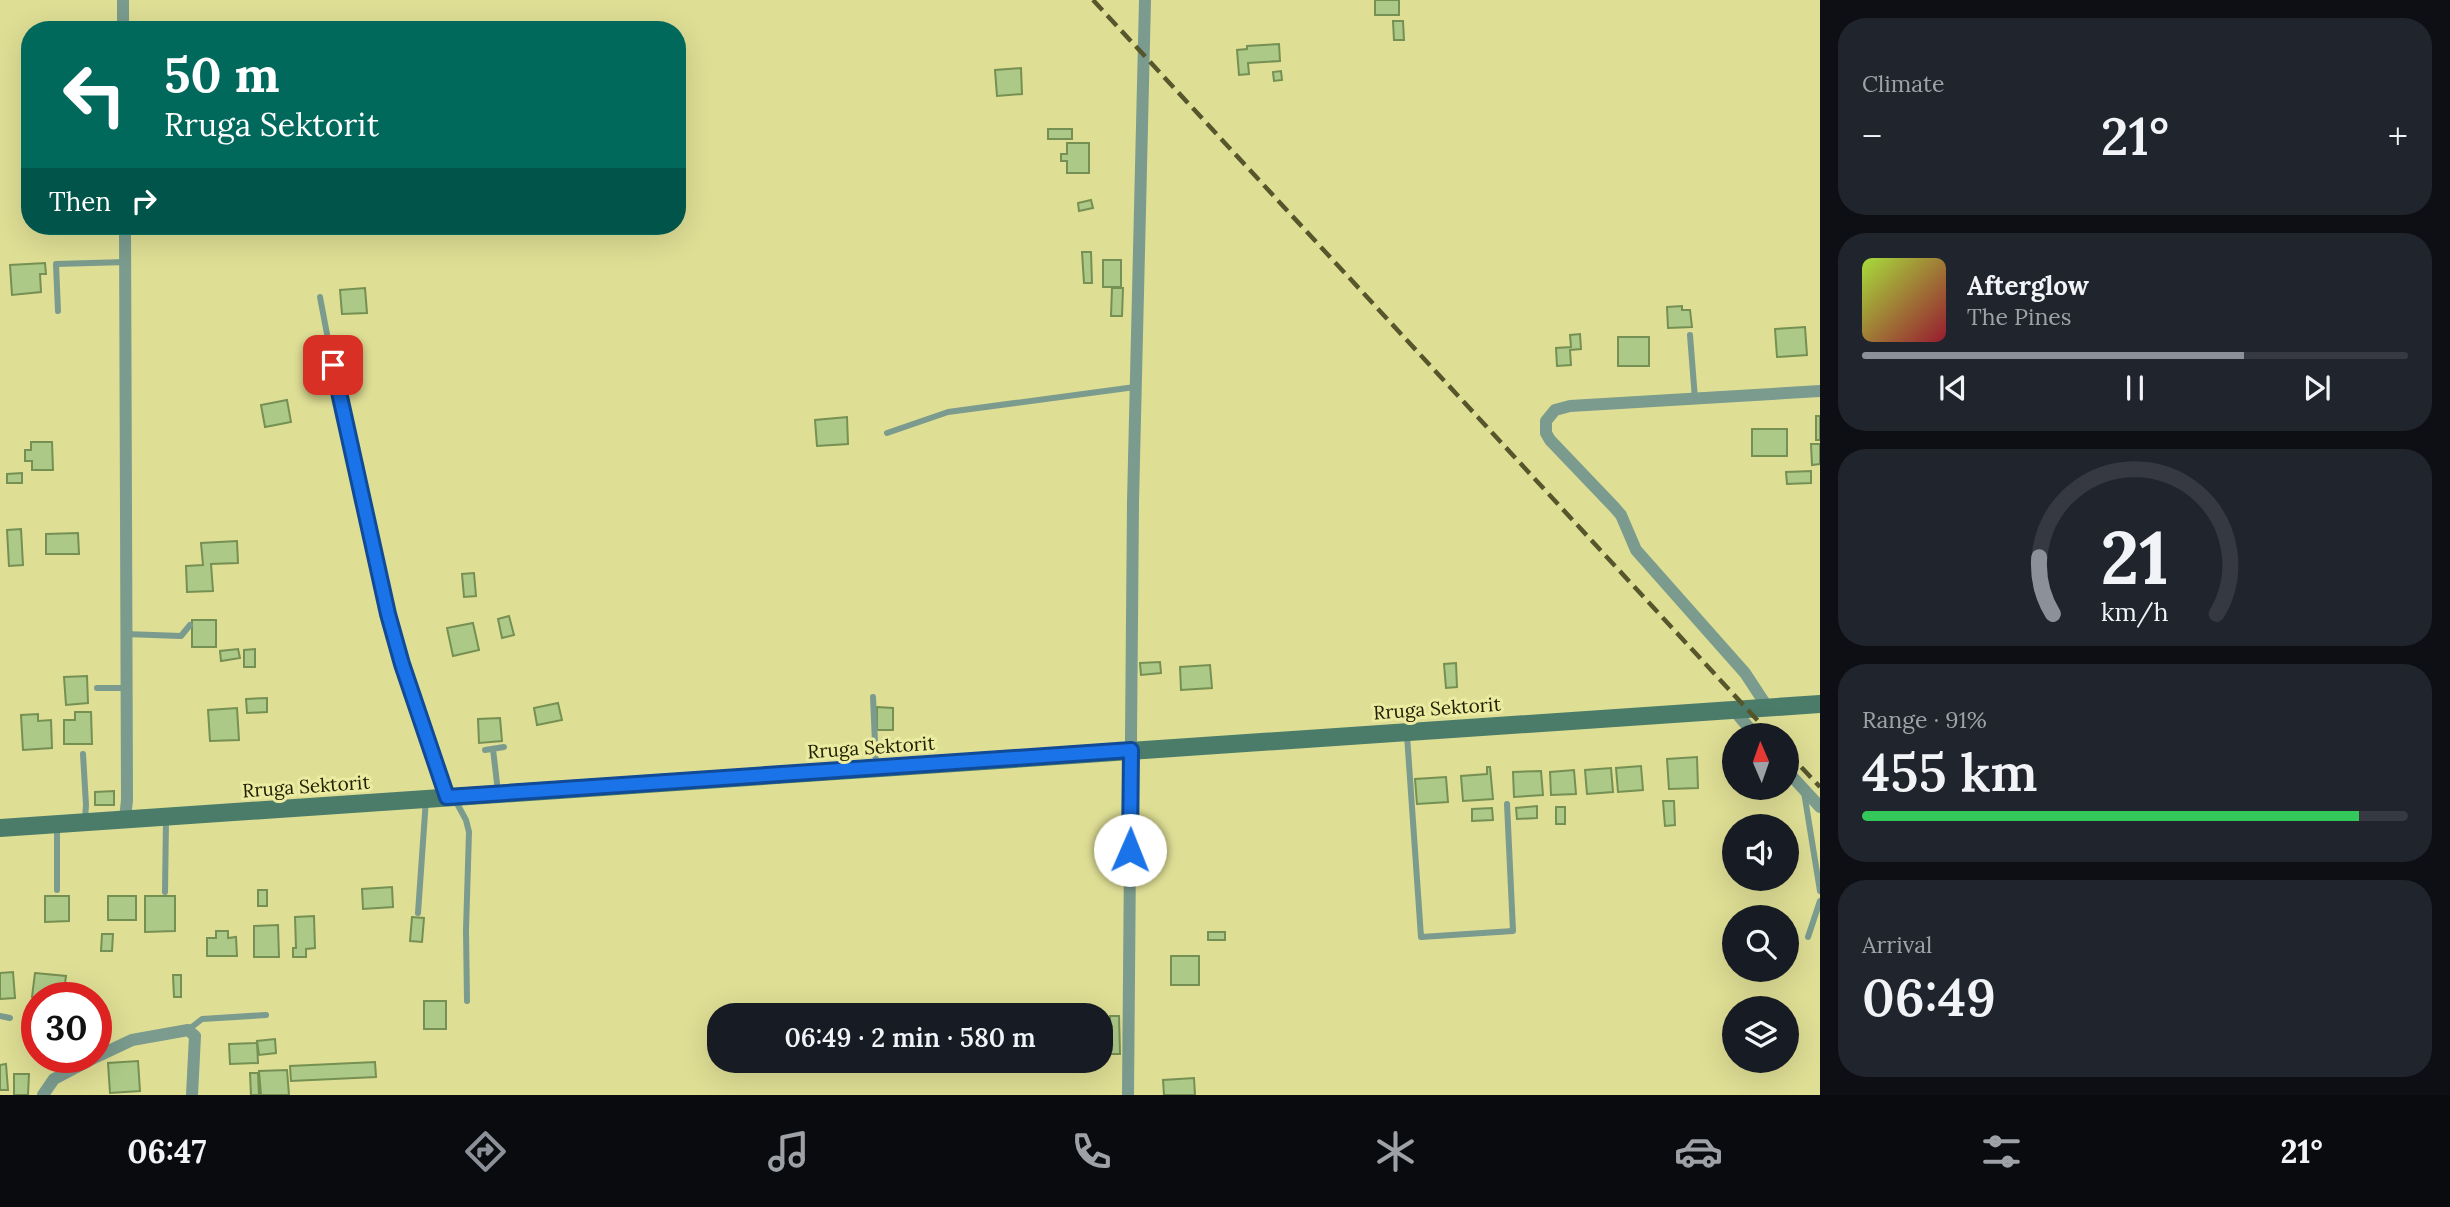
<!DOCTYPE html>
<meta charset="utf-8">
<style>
body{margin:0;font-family:Lora,serif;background:#20242c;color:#f1f3f6;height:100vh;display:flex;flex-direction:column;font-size:26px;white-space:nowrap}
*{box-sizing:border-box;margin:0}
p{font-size:23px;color:#9ea1a6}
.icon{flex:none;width:38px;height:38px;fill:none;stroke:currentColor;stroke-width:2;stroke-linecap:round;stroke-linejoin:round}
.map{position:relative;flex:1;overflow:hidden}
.panel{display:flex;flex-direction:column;gap:18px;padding:18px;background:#0d0f14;width:630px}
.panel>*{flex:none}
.top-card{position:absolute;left:21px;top:21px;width:665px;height:214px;border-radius:28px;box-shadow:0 7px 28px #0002;background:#00695c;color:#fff;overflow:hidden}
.needle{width:46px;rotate:358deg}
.buttons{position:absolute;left:1722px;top:723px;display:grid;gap:14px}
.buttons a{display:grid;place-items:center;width:77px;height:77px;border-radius:50%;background:#171b24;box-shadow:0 7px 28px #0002;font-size:35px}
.speed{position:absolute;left:21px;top:982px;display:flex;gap:14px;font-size:35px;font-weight:700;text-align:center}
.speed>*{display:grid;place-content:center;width:91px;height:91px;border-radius:50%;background:#171b24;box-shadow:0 7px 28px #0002;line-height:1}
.speed .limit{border:10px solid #d22;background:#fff;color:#111}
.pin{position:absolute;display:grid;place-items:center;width:60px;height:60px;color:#fff;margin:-30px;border-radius:14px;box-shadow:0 4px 10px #0006}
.me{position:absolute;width:77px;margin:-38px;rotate:1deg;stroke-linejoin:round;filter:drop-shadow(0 0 5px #0008)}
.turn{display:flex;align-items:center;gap:24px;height:147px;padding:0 28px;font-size:32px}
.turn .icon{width:91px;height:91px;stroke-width:2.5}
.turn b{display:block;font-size:49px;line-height:60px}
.then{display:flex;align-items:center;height:66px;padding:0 28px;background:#0003;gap:14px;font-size:26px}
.big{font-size:52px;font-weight:600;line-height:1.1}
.panel .card{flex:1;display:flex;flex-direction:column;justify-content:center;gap:10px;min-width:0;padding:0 24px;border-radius:28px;background:#20242c}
.panel .dial{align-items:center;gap:0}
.dial svg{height:182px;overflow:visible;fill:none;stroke:#363941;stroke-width:7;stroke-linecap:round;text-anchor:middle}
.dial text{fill:#f1f3f6;stroke:none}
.song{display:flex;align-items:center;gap:21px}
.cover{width:84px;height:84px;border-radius:10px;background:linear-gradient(135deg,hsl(80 70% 55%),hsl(350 70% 35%))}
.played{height:7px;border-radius:4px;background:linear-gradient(90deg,#8c9099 70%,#363941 70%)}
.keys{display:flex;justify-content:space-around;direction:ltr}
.heat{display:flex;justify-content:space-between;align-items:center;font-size:38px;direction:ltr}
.charge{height:10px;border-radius:5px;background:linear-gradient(90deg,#34c759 91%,#363941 0)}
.trip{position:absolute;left:707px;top:1003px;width:406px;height:70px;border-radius:28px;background:#171b24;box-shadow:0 7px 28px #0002;font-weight:600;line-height:70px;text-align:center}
.menu{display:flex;height:112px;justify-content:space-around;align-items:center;background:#090b0e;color:#9ea1a6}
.menu .icon{width:49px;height:49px}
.menu .current{color:#8c9099}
.menu b{font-size:32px;color:#f1f3f6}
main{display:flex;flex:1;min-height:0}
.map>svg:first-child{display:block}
.building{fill:#acc988;stroke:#759052;stroke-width:2}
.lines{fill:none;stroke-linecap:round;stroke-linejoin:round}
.lane{stroke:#7a9b8d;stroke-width:6}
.street{stroke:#7a9b8d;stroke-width:12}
.secondary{stroke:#4a7c69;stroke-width:18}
.rail{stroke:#56562c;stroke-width:4.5;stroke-dasharray:14 7;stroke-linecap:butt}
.route-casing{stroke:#114b97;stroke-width:18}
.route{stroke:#1a73e8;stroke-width:12}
.labels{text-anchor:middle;stroke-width:6;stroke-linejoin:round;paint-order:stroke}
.street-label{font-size:19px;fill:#212103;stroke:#ebeba2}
</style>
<main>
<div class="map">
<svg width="1820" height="1095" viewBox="0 0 1820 1095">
<rect width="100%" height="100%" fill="#dede95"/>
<path class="building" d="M1375,0H1399V15H1375Z
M1393,21H1403L1404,40H1394Z
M1279,44L1280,61L1248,63L1249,74L1239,75L1237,50L1247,49V46Z
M1021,68L1022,94L997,96L995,70Z
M1281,71L1282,80L1274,81L1273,72Z
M1048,129H1072V139H1048Z
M1067,143H1089V173H1067V161H1061V154H1067Z
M26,197H30V220H28Z
M1091,200L1093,208L1079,211L1078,203Z
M1082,252H1091L1092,283H1084Z
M1103,260H1121V287H1103Z
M45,263L46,274H40L41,292L12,295L10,265Z
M365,288L367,313L342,314L340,290Z
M1112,288H1123L1122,316H1111Z
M1682,306V310H1690L1692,327L1668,328L1667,307Z
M1805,327L1807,355L1777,357L1775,329Z
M1580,334L1581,349L1570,350L1571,365L1557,366L1556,348L1571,347L1570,335Z
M1618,337H1649V366H1618Z
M287,400L291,422L265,427L261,405Z
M1816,416H1820V440H1816Z
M847,417L848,444L817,446L815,420Z
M1752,429H1787V456H1752Z
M31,442H52L53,470H32V461H25V450H31Z
M1811,444H1820V464L1812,465Z
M1811,471V483L1787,484L1786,472Z
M22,473V483H7V474Z
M21,529L23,565L9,566L7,530Z
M78,533L79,554H46V534Z
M237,541L238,563L211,564L213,591L187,592L186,566L203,565L201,543Z
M474,573L476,596L464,597L462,574Z
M509,616L514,635L502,638L498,619Z
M192,620H216V647H192Z
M473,623L479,650L453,656L447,628Z
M238,649L240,658L221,661L220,651Z
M255,649V667H244V650Z
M1160,662L1161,673L1141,675L1140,663Z
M1456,663L1457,687L1446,688L1444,664Z
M1210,665L1212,688L1181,690L1180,667Z
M87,676L88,703L66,705L64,677Z
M267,698V712L247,713L246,699Z
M558,703L562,720L537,725L534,708Z
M877,707L893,708V730H877Z
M237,708L239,740L210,741L208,710Z
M75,712H91L92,744H64V720H75Z
M38,714V721L51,720L52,748L23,750L21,715Z
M500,718L502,741L479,743L478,719Z
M1697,757L1698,788L1669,789L1667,759Z
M1641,766L1643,790L1618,792L1616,768Z
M1487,767H1490L1493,799L1463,801L1461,776L1487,774Z
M1611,768L1613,792L1587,794L1585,770Z
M1574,770L1576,794L1551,795L1550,772Z
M1541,771L1543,795L1514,797L1513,772Z
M1446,777L1448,802L1417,804L1415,779Z
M114,791V805H95V792Z
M1663,801H1674L1675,825L1665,826Z
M1537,806V818L1517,819L1516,808Z
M1556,807H1565V824H1556Z
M1492,808L1493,820L1472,821V809Z
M392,887L393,907L363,909L362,889Z
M258,890H267V906H258Z
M45,896H69V921L45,922Z
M108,896H136V920H108Z
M145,896H175V931L145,932Z
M314,916L315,948L306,949V957H293V948H296L295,917Z
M412,917L424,918L422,942L410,941Z
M278,925L279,957H254V926Z
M1792,928L1794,958H1787V929Z
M1730,929H1734V957H1731Z
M216,931H228V938L236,937L237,956H207V938H216Z
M1208,932H1225V940H1208Z
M102,934H113L112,951H101Z
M1171,956H1199V985H1171Z
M13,972L15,998L0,999V973Z
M35,973L66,976L63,998L32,997Z
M173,975H181V997H174Z
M424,1001H446V1029H424Z
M1110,1016H1119L1120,1054H1110Z
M275,1039L276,1053L259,1055L257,1041Z
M257,1043L258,1063L230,1064L229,1044Z
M138,1061L140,1091L110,1093L108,1063Z
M375,1062L376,1077L291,1081L290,1066Z
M6,1064L8,1090H0V1065Z
M287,1070L289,1095H261L259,1071Z
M250,1073H258L259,1095H251Z
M14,1074H29L28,1095H14Z
M1194,1078L1195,1095H1164L1163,1080Z"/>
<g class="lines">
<path class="lane" d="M320,297L337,387L388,614L402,664L446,795
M58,311L56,264L126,262
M1690,335L1695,399
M887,433L948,412L1135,387
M125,634L181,636L190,625
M97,688H126
M873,697L876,765
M1407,735L1421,937L1513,931L1507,804
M493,749L498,792
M485,750L504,747
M83,754L86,805L85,819
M1804,792L1820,891
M454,798L466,820L469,832L466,930L467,1001
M57,890V825
M165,892L166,820
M418,913L426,799
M1808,937L1820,901
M0,1016L10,1018
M188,1030L202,1019L266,1015"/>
<path class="street" d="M123,0V30
M1768,708L1745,673L1636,550L1621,515L1614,507L1550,440L1546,433V421L1555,410L1570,406L1820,391
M1733,709L1755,735
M1787,771L1820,807
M125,819L127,800L125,226
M96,1057L132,1040L188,1030L195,1036L192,1095
M43,1095L54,1079L96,1057
M1128,1095L1133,502L1145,0"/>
<path class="secondary" d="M0,828L1820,704"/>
<path class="rail" d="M1093,0L1771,735
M1787,752L1820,787"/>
</g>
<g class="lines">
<defs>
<path id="route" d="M333,365L388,614L402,664L447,797L1131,750L1130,850"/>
</defs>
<use href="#route" class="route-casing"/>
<use href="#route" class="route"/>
</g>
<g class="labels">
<g class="street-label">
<text transform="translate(1437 708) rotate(-4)" y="7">Rruga Sektorit</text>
<text transform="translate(871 747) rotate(-4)" y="7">Rruga Sektorit</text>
<text transform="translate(306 786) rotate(-4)" y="7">Rruga Sektorit</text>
</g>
</g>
</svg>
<div class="buttons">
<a><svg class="needle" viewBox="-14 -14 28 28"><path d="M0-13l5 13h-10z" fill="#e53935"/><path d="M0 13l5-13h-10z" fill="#9ea1a6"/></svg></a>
<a><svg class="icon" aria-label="sound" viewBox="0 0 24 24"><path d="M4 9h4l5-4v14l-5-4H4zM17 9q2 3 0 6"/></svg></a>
<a><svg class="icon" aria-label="search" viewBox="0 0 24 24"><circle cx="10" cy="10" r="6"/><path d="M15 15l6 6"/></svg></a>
<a><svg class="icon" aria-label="layers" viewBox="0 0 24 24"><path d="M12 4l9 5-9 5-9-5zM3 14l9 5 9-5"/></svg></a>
</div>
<div class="speed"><div class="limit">30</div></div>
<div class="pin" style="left:333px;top:365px;background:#d93025"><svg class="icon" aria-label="arrive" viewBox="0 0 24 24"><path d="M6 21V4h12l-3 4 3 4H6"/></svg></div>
<svg class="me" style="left:1130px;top:850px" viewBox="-20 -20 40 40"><circle r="19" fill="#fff"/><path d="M0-13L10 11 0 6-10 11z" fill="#1a73e8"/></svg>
<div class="trip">06:49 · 2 min · 580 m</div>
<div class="top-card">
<div class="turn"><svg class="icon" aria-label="left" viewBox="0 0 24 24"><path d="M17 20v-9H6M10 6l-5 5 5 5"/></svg><div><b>50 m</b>Rruga Sektorit</div></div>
<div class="then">Then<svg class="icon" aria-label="right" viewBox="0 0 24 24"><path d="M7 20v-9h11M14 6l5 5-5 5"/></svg></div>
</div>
</div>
<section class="panel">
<div class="card"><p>Climate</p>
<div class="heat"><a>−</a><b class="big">21°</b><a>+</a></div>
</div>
<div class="card">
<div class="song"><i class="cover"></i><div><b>Afterglow</b><p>The Pines</p></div></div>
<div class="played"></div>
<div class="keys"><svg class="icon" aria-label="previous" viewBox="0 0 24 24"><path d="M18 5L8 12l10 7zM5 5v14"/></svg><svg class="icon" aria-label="pause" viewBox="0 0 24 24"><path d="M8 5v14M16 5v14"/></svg><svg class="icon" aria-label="next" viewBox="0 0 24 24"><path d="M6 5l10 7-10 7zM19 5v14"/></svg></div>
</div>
<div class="card dial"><svg viewBox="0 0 100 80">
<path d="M14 69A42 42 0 1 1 86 69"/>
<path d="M14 69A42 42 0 0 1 8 44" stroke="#8c9099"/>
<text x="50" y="56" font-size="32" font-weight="700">21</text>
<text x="50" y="72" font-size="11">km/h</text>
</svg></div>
<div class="card"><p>Range · 91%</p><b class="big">455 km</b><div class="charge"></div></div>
<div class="card"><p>Arrival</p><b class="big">06:49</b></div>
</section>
</main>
<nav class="menu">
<b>06:47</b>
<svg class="icon current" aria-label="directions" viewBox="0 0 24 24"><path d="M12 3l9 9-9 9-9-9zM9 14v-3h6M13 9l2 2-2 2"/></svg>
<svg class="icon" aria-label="music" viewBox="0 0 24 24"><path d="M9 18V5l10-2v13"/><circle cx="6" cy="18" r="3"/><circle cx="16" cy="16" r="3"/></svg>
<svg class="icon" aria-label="phone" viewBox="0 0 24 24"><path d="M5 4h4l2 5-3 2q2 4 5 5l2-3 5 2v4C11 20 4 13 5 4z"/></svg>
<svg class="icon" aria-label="climate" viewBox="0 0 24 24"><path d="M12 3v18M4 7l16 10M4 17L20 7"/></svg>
<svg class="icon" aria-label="car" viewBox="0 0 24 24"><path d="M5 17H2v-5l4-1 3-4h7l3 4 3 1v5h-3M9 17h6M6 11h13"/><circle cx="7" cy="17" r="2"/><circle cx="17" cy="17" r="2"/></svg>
<svg class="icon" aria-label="filters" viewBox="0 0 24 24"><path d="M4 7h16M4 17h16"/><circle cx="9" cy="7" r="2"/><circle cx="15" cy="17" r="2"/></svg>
<b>21°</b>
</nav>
